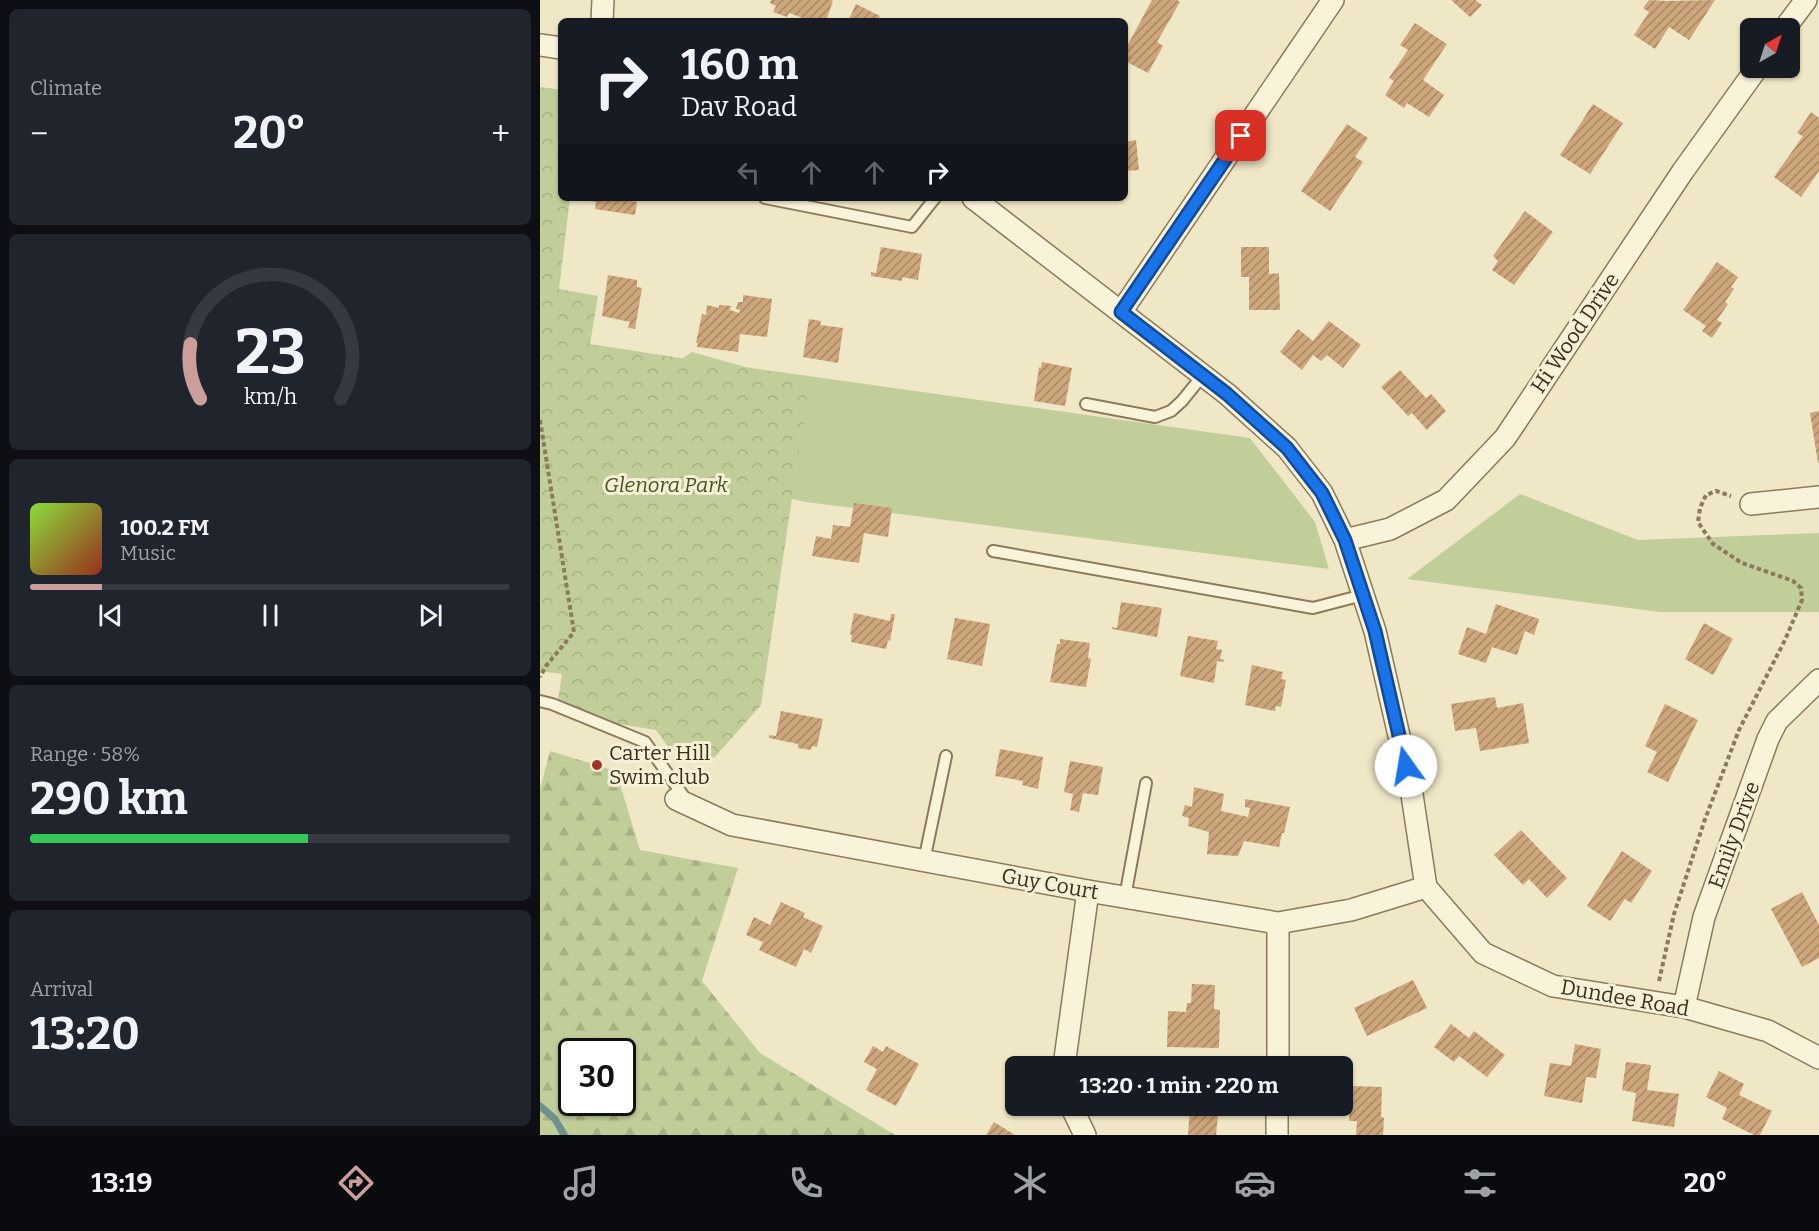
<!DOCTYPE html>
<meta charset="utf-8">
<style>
body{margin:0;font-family:Bitter,serif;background:#20242c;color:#f1f3f6;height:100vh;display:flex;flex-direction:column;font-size:22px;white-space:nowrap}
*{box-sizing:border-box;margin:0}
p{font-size:20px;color:#9ea1a6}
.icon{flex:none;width:33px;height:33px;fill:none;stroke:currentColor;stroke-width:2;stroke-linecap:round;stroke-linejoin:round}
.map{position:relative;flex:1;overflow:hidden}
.panel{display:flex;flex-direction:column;gap:9px;padding:9px;background:#0d0f14;width:540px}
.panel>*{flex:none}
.top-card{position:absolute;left:18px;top:18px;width:570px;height:183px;border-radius:9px;box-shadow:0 2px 4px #0004;background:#171b24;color:#f1f3f6;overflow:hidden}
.needle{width:39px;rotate:39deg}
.tools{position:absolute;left:1200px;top:18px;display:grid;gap:12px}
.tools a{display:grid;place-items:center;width:60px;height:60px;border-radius:9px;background:#171b24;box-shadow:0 2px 4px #0004;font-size:30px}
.speed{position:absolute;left:18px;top:1038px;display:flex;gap:12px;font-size:30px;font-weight:700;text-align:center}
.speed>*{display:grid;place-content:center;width:78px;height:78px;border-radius:50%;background:#171b24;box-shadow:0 2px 4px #0004;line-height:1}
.speed .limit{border:3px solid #111;border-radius:9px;background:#fff;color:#111}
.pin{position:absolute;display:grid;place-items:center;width:51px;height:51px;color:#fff;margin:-26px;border-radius:12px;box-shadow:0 3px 9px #0006}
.me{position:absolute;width:66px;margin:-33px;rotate:347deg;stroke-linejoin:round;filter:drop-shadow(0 0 4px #0008)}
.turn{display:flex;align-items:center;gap:21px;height:126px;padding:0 24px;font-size:27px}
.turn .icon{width:78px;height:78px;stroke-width:2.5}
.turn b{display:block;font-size:42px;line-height:51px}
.lanes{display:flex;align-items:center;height:57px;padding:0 24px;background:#0003;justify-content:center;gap:30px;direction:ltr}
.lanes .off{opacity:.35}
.big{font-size:45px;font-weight:700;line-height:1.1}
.panel .tile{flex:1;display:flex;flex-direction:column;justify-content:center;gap:9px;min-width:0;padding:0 21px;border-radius:9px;background:#20242c}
.panel .dial{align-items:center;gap:0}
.dial svg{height:156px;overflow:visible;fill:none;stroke:#363941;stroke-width:7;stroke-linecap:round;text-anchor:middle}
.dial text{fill:#f1f3f6;stroke:none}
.song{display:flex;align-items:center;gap:18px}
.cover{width:72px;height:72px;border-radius:9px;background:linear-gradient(135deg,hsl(90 70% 55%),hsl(10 70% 35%))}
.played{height:6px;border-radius:3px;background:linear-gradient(90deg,#ca9e9a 15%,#363941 15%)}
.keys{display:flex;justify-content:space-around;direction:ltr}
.heat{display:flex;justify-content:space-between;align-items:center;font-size:33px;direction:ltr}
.charge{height:9px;border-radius:4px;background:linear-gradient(90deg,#34c759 58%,#363941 0)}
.trip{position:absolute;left:465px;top:1056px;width:348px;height:60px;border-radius:9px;background:#171b24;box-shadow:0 2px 4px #0004;font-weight:700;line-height:60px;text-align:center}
.tabs{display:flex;height:96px;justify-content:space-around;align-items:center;background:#090b0e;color:#9ea1a6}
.tabs .icon{width:42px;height:42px}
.tabs .on{color:#ca9e9a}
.tabs b{font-size:27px;color:#f1f3f6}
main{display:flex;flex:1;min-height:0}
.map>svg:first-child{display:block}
.grass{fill:#c1ce99}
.forest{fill:url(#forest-firs);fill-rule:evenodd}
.park{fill:url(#park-crowns)}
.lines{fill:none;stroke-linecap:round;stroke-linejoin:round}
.stream{stroke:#6d918d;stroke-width:7}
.building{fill:url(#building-hatch)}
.lane-casing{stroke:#8b7a5b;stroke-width:14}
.street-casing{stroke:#8b7a5b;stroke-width:24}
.path{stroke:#8b7a5b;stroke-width:4;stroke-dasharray:4.5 3;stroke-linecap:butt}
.lane{stroke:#f9f4d9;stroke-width:10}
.street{stroke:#f9f4d9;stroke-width:21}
.route-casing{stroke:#114b97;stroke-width:15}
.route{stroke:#1a73e8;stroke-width:10}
.poi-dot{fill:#9b362a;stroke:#f6f1d6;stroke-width:2}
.labels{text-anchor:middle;stroke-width:6;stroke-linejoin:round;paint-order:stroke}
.street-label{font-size:21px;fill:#3b301f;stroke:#f6f1d6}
.park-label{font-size:21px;font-style:italic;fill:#455725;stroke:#f6f1d6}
.poi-label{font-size:21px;fill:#3b301f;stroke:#f6f1d6;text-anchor:start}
</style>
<main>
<section class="panel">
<div class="tile"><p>Climate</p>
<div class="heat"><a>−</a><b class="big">20°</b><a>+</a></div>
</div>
<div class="tile dial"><svg viewBox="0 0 100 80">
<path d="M14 69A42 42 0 1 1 86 69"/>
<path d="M14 69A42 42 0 0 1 9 41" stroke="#ca9e9a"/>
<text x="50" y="56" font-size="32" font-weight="700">23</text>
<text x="50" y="72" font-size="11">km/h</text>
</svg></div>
<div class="tile">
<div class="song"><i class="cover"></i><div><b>100.2 FM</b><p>Music</p></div></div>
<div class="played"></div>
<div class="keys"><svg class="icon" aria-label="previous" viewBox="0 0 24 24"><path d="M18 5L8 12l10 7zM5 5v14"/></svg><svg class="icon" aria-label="pause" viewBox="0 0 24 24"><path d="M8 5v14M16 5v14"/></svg><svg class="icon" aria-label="next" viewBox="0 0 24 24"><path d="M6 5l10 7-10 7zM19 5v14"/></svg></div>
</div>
<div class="tile"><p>Range · 58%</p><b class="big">290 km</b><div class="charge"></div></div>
<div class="tile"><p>Arrival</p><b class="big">13:20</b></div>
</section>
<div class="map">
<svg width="1279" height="1135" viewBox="0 0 1279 1135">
<defs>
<pattern id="forest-firs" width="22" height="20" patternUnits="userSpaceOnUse" patternTransform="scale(1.5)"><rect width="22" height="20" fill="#c1ce99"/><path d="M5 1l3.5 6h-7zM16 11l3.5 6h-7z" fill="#a7b183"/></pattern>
<pattern id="park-crowns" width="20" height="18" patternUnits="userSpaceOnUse" patternTransform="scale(1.5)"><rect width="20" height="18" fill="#c1ce99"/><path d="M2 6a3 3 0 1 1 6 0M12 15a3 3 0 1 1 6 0" fill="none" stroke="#a7b183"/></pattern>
<pattern id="building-hatch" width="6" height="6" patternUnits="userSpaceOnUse" patternTransform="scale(1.5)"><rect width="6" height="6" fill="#cda77b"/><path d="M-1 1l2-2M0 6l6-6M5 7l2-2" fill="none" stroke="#a88864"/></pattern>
</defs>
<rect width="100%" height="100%" fill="#efe7c6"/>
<path class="grass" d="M152,352L205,367L710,438L775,522L789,569L266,502L22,446L113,378Z
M980,494L1098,540L1279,533V612H1120L867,579Z"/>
<path class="forest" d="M10,751L76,771L100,850L198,868L162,981L220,1053L355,1135H0V789ZM32,1052H82V1102H32Z"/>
<path class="park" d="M0,87L21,90V198H30L19,289L58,296L50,344L270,378L221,705L174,758C160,748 146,746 129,748L116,730L16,714L22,674L0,671Z"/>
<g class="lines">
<path class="stream" d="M0,1106L15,1119L24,1135"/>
</g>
<path class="building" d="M231,0H291L293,1L286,21H271L249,13L247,17L233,12L236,6L230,3Z
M612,0H637L640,2L617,42L623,46L608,73L585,61V50Z
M911,0H935L942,5L930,17Z
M1109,0L1126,1L1175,0L1149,40L1129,27L1115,49L1094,35L1109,12L1103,8Z
M316,4L340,16L337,21H308Z
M875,23L907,44L883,80L904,95L889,117L867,103L864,108L845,95L854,81L849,78L868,50L860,45Z
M1053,104L1083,123L1050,174L1020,155Z
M1271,112L1279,118V171L1261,197L1234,177L1263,136L1257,133Z
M807,124L828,138L815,157L823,162L790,211L761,191Z
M596,140L599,170L585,171V142Z
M52,198L92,200L91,201L97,202L95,215L55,209L56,202L51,201Z
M985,211L1013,232L974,285L952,270L958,261L953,256Z
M341,247L382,254L378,280L362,277V281L331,276V272L336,273Z
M701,247H729V274L739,273L740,310H709V277H701Z
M1177,262L1198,277L1191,287L1194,289L1185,302L1188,304L1177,320L1182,323L1172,338L1162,331L1166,326L1143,310Z
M68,275L97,280V287L102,288L95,329L88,328L90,322L62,316Z
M203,295L232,299L227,337L200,334L198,352L157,347L158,343H156L162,314L166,315L167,305L179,308V305L191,306L190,310L199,313L200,310L196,309L198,302H203Z
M269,319L281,321L280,325L303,328L298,363L263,357Z
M789,321L821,345L803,368L787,355L781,361L773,355L762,370L740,352L758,329L773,341Z
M502,362L532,368L525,406L494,401L499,367L501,368Z
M860,370L886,398L891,394L906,411L887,430L872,413L868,416L841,387Z
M1279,411V463H1278L1270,413Z
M314,503L352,508L348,537L324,533L319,563L272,556L276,536L291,539L293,525L310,527Z
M581,602L622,608L617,637L572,629V627L577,628Z
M956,604L999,619L994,635L985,631L977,655L952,647L946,663L918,654L927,627L946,634Z
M314,613L350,621L351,614H355L350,641L348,640L346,649L311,642L312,635L310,634Z
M415,618L450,624L442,666L407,659Z
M1164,623L1193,639L1173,675L1145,659Z
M648,636L678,641L676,649L682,650L680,659L684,660V662L677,661L674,683L640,676Z
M520,639L550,643L548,658L551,659L546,687L510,682L517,644H520Z
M712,665L743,672L741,679L746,680L741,707L736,706L735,711L705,705Z
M955,697L957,708L983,703L989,743L940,751L936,728L915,731L911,704Z
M1125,704L1158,720L1128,782L1107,772L1117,752L1105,746Z
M241,711L283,719L277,747L272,746L271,750L258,748V744L229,738V735L236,736Z
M460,749L503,757L498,789L482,785L483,781L455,776Z
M530,761L563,767L558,795L543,793L539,812L530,810L533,794L524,792Z
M654,787L684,794L681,811L708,817L710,808L705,807V799L750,807L744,833H742L739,847L704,841L698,856L667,854L669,832L648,826L649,818L642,816L645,805L652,807Z
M981,830L1027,878L1007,898L989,879L983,885L954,855Z
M1082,851L1112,871L1091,903L1085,899L1070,921L1047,906Z
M1262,892L1279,925V958L1262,967L1231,909Z
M241,902L265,913L263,917L283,926L271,953L264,949L256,967L219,950L223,942L206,935L214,917L230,925Z
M873,980L887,1008L827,1036L814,1008Z
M652,984L675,985L674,1009L680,1010L679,1048L627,1047L628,1011L646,1012L647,1003H651Z
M911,1024L929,1038L934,1031L965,1055L947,1077L919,1056L914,1062L894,1047Z
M1035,1044L1061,1049L1056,1078L1046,1077L1042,1103L1004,1096L1010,1063L1031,1066Z
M333,1046L343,1052L346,1046L379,1064L356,1106L326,1090L337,1069L324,1062Z
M1086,1062L1111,1065L1107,1090L1139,1094L1134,1127L1092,1121L1096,1093L1082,1090Z
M1179,1071L1204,1084L1199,1095L1232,1111L1220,1135H1214L1182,1119L1187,1108L1166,1097Z
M810,1086L842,1087L841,1117L844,1118L843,1135H816L817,1121H809Z
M650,1106H679L676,1135H648Z
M454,1122L475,1135H446Z"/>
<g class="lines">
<defs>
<path id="lane" d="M225,198L372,227L395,198
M546,404L615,417L631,411L642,401L663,375
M453,551L773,608L823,595
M0,701L12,704L105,742L147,801
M384,861L406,756
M585,897L606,783"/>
<path id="street" d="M62,21L63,0
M1245,28L1266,0
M0,45L21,48
M433,198L687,394L747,448L782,493L805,540L835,631L871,788L886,887L943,953L1013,986L1144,1007L1228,1031L1279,1058
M581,312L793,0
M1211,504L1279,497
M805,540L850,529L906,500L965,438L1143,171L1217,68
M136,799L192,825L548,891L738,923L811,910L886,887
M1144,1007L1164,917L1228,739L1237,721L1279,680
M524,1066L548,891
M738,1066V923
M531,1106L545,1135
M737,1135V1106"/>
</defs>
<use href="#lane" class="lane-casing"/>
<use href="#street" class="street-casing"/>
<path class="path" d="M0,420L34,632L6,666L0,677
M1119,981L1134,914L1164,822L1199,730L1245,640L1262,600L1261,588L1253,581L1202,563L1173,544L1158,522L1160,508L1166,495L1176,491L1191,496"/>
<use href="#lane" class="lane"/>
<use href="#street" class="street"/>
</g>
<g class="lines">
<defs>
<path id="route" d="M701,136L581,312L687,394L747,448L782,493L805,540L835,631L866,766"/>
</defs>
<use href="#route" class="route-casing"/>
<use href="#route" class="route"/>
</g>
<circle class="poi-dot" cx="57" cy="765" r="6"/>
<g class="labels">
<g class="street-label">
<text transform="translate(1035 333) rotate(-56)" y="7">Hi Wood Drive</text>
<text transform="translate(1194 835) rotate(-70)" y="7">Emily Drive</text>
<text transform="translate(510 884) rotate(10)" y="7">Guy Court</text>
<text transform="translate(1085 998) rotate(10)" y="7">Dundee Road</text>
</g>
<g class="park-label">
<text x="126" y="492">Glenora Park</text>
</g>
<g class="poi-label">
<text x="69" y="760">Carter Hill<tspan x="69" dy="24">Swim club</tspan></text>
</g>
</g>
</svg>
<div class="tools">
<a><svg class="needle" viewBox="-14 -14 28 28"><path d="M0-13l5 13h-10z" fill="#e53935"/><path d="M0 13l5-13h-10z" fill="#9ea1a6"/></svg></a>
</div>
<div class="speed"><div class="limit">30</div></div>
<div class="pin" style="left:701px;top:136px;background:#d93025"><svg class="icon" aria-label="arrive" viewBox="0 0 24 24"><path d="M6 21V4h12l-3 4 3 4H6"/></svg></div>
<svg class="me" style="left:866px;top:766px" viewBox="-20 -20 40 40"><circle r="19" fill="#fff"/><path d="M0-13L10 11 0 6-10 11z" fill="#1a73e8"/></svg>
<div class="trip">13:20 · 1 min · 220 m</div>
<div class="top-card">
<div class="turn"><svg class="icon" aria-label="right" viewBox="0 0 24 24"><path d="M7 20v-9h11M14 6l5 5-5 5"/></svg><div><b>160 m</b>Dav Road</div></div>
<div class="lanes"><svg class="icon off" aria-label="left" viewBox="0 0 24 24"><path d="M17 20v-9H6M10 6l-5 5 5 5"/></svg><svg class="icon off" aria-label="ahead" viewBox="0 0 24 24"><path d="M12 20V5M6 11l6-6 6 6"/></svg><svg class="icon off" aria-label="ahead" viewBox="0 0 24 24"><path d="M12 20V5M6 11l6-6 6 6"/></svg><svg class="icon" aria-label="right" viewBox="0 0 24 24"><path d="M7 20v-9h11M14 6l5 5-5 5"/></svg></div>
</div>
</div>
</main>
<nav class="tabs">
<b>13:19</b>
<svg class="icon on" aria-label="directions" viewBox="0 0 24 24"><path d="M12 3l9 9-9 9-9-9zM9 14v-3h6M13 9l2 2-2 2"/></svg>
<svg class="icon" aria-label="music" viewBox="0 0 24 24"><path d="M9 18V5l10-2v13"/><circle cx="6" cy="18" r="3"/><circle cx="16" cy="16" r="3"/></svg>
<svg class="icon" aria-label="phone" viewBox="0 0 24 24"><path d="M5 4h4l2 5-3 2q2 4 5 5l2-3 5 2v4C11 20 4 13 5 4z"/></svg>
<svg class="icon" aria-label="climate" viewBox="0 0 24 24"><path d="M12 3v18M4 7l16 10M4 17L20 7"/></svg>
<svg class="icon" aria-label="car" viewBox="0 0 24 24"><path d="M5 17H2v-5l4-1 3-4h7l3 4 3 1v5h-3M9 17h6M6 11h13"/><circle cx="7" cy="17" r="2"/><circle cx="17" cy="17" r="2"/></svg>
<svg class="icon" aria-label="filters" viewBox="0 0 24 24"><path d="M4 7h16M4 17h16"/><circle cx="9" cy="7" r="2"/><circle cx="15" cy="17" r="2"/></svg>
<b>20°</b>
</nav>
